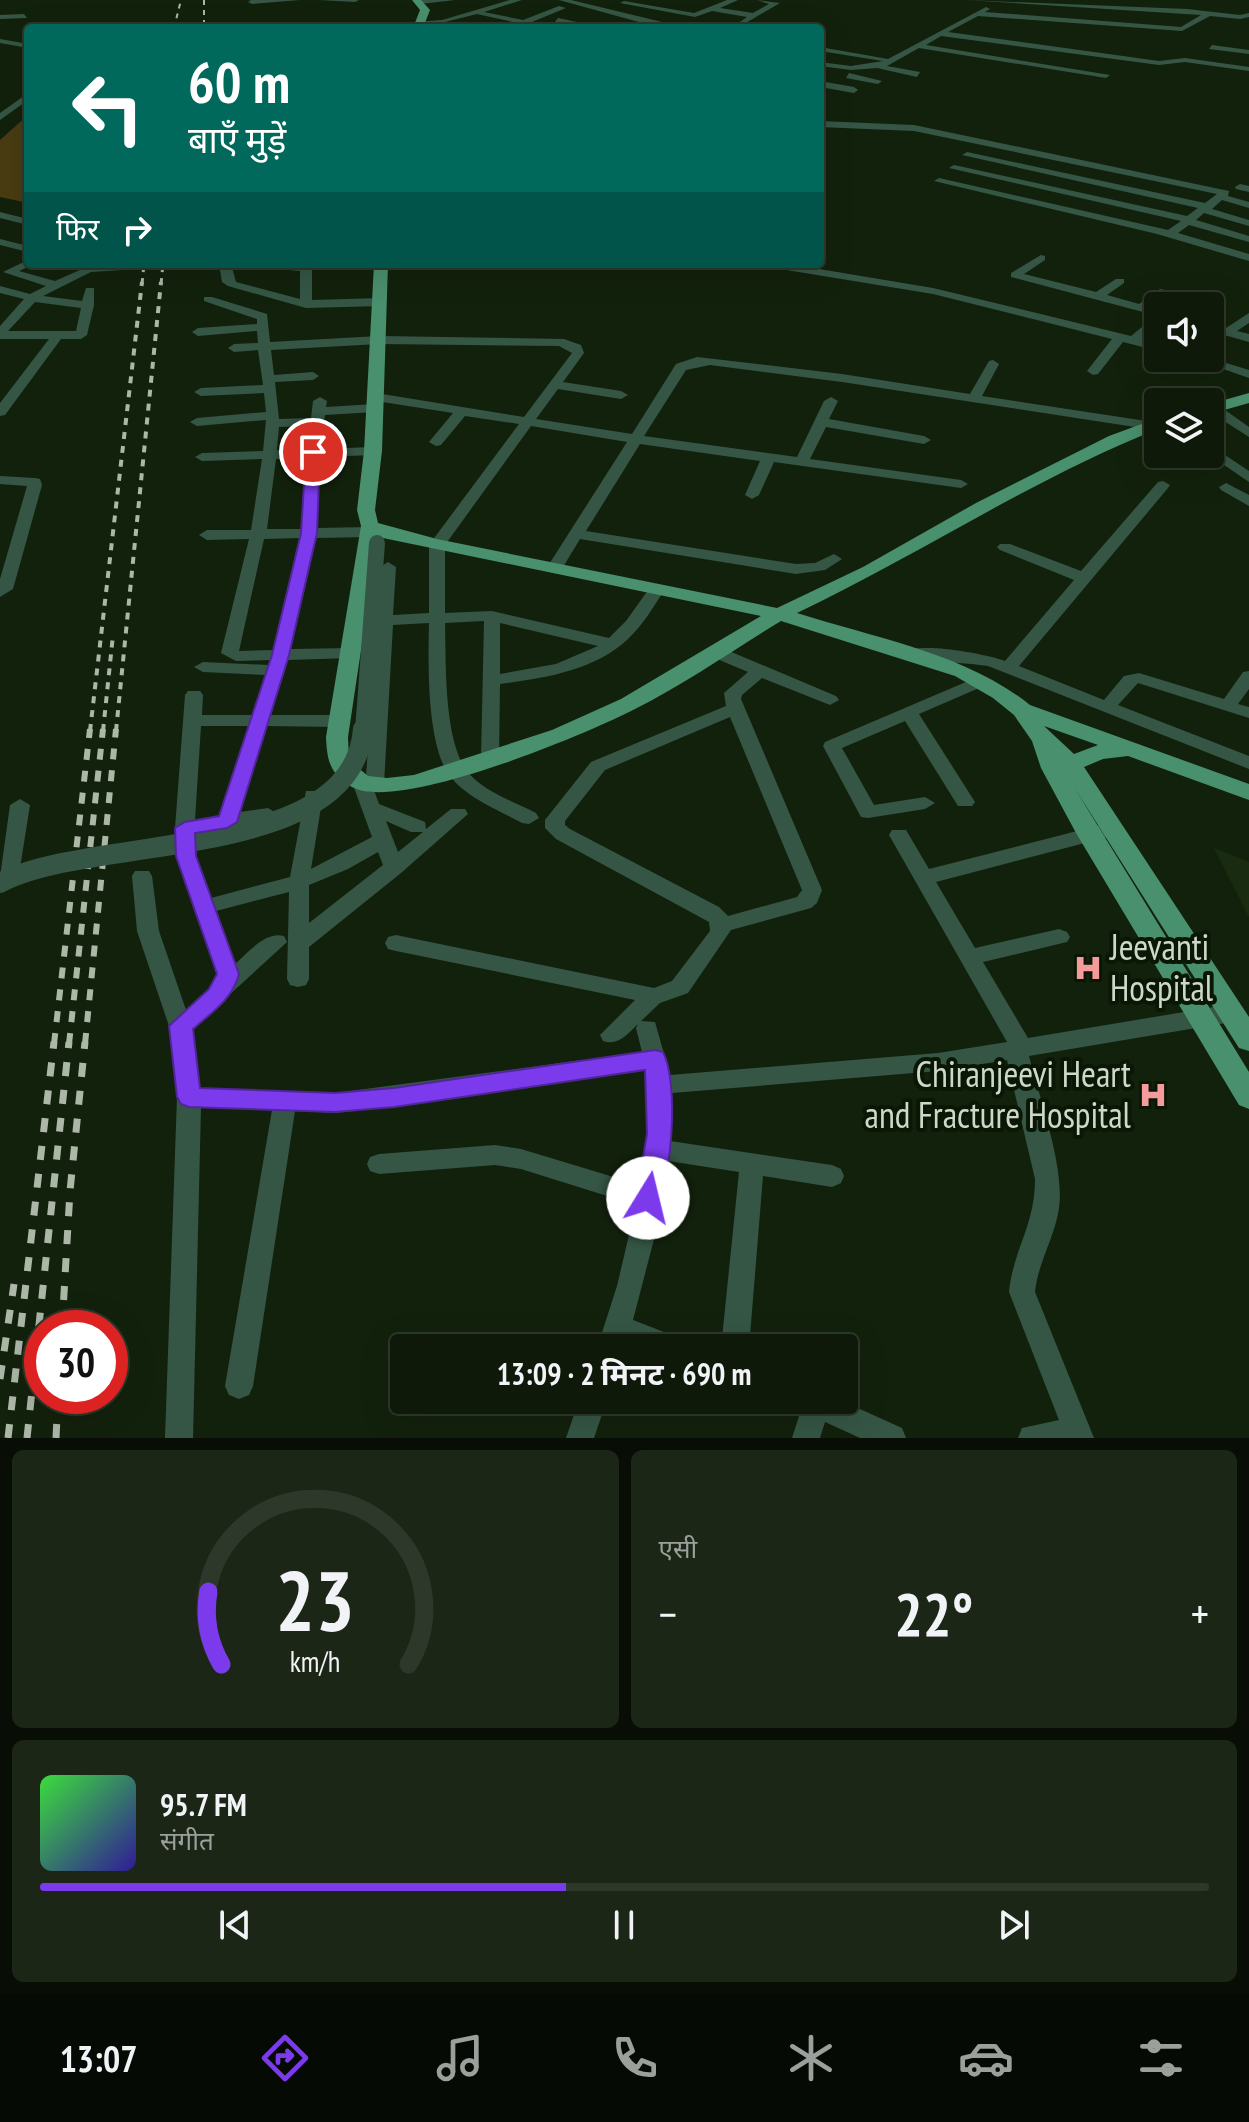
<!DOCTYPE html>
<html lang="hi">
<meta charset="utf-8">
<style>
body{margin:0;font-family:"PT Sans Narrow","Noto Sans Devanagari",sans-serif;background:#1c2617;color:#f1f3f6;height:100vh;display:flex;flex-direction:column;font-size:30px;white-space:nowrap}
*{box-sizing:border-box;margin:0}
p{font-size:26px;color:#9ba09c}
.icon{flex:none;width:44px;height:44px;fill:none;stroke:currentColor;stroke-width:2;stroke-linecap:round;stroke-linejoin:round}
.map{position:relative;height:1438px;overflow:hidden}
.drawer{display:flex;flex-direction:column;gap:12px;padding:12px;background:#080e05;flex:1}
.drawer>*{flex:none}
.hud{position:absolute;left:24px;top:24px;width:800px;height:244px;border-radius:8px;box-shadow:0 8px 32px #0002,0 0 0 2px #2e382a;background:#00695c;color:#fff;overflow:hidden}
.controls{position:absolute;left:1144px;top:292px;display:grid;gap:16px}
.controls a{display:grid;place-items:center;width:80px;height:80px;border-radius:8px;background:#0e1909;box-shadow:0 8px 32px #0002,0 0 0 2px #2e382a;font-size:40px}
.speed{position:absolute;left:24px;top:1310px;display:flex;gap:16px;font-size:40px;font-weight:700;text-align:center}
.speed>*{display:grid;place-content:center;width:104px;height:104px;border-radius:50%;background:#0e1909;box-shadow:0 8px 32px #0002,0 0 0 2px #2e382a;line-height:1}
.speed .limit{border:12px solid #d22;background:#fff;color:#111}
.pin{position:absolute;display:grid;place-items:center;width:68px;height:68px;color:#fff;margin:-34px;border:4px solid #fff;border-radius:50%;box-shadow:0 2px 8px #0007}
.me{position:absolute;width:88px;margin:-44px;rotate:9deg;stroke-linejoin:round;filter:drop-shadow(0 0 6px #0008)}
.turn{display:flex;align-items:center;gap:28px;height:168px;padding:0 32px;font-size:36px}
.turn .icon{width:104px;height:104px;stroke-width:2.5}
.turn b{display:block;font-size:56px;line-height:68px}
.then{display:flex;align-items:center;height:76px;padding:0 32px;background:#0003;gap:16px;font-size:30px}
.big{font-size:60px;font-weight:700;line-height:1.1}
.drawer .widget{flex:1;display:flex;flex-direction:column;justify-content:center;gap:12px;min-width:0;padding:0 28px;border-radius:12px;background:#1c2617}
.drawer .dial{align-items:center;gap:0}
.dial svg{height:208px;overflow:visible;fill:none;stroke:#2e382a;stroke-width:7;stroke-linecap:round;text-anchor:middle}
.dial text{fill:#f1f3f6;stroke:none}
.song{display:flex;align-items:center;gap:24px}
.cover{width:96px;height:96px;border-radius:12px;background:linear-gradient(135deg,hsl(120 70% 55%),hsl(250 70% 35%))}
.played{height:8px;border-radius:4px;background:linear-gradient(90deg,#7c3aed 45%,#2e382a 45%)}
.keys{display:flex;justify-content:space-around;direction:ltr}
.heat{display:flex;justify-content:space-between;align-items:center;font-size:44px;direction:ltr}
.drawer .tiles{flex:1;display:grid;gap:12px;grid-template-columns:1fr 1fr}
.widget:last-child{grid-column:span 2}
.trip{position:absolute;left:390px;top:1334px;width:468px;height:80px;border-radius:8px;background:#0e1909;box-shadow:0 8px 32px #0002,0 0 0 2px #2e382a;font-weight:700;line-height:80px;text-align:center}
.tabs{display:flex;height:128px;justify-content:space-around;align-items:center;background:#060a04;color:#9ba09c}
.tabs .icon{width:56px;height:56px}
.tabs .on{color:#7c3aed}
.tabs b{font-size:36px;color:#f1f3f6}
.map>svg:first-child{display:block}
.built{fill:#192c12}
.green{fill:#493c12}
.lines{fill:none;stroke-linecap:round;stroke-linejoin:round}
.minor{fill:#355645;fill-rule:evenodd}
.major{fill:#49906e;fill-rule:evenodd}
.rail-far4{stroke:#acb7a8;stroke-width:2;stroke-dasharray:5 5;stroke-linecap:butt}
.rail-far3{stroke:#acb7a8;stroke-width:3;stroke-dasharray:6 6;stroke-linecap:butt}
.rail-far2{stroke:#acb7a8;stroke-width:4;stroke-dasharray:7 7;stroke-linecap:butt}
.rail-far1{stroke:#acb7a8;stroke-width:6;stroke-dasharray:11 11;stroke-linecap:butt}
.rail{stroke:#acb7a8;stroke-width:7;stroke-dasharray:14 14;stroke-linecap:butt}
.minor-bridge-far1{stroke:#355645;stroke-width:16}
.minor-bridge{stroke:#355645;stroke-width:20}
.route{fill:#7c3aed;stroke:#51269a;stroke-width:2}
.labels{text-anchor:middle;stroke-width:8;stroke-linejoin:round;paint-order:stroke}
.near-poi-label{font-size:36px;fill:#cdd7ca;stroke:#091704;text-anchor:start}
</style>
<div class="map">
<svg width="1249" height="1438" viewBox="0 0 1249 1438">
<rect width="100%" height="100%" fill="#12210c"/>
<path class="built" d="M1214,848L1249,862V917Z"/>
<path class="green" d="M28,115V203L0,197V140Z"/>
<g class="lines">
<path class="minor" d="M251,0H300L252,4L248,2Z
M319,0H359L355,2Z
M419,0H455L420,4L416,2Z
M510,0H522L484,12L523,20L559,6L566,8L532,22L556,28H540L477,14L421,28L416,26H358L442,20Z
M559,0H571L687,28L646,24Z
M727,0H738L720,8L753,13L769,4L757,0L780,3L744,24L740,22L747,17L712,11L695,17L620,3L624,1L694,13Z
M965,0L1187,9L1240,15L1249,13V17L1240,19L1210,16L1182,31L978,16L948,32L1159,61L1185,58L1249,67V71L1185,62L1159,65L941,36L926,45L1110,75L1106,78L919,48L887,66L920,72L917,77L877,68L851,70L820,66V62L851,66L883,61L820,51V47L888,59L986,7L990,9L985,12L1181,27L1201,15Z
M24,14L27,18L0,19V15Z
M558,18L596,26L597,28L555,22Z
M339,24L342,28H277L281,26Z
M0,39L28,44V48L0,43Z
M1212,45L1249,50V54L1209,49Z
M849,73L882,81L878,84L846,78Z
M820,81L854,87L858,90L854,93L820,87Z
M28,93V100L0,120V113Z
M820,121L914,125L1229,191L1228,196L1249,202V208L1222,200L1212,209L1249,220V226L1204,213L1196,220L1249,236V242L1189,225L1178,233L1249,254V261L1157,234L934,181L939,178L1168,230L1181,221L949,168L954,165L1187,216L1198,208L962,155L967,152L1205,203L1217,194L914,131L820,127Z
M1240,184L1249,186V192L1236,189L1235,187Z
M0,212L28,219V225L0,218Z
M0,239L28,246V252L0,245Z
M1041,255L1045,256V260L1024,274L1096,292L1116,279H1124V283L1107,295L1139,304L1160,289L1170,291L1151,306L1158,308V316L1011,277V273Z
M28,260V264L32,265L19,271L55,281L89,266L124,264L129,267L123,270L91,272L43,296L82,301L86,288H94V305L87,335L81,339H61L5,415L0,416V403L49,339H0V326L24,299L0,293V286L30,294L46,286L3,272ZM35,302L81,308L76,331H8Z
M219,264H231L236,282L300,299V271L253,267L247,264L306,265L312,268V300L380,298L386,302L380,306L306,308L228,286L222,282Z
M762,264H789L933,288L1131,336L1153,318L1157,319L1158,323L1142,339L1158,343V351L1123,342L1098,374L1093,375L1087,371L1112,339L933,294L768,267Z
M204,297H212L267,314L270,342L379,336L564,339L581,345L584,353L563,382L621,391L628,395L621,399L558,389L536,419L632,434L676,364L697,357L842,374L970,394L989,361L993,360L999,364L982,396L1153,422V428L1148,429L842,382L710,365L686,370L644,436L797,457L824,401L831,397L838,401L829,419L924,436L931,440L924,444L826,427L810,459L961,480L968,484L961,488L774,462L759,495L752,499L745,495L760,461L640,444L586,531L796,564L815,563L834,554L842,559L825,570L796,574L580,539L560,572H548L546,569L627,442L531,426L445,545V613L492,611L609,638L626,621L651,586L657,584L665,589C654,606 643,625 628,639C594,671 544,678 500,684L499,758L490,764L481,758L484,621L445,623C446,663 444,730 463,765C476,789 513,801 536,813L539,818L529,824L522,823C497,809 461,796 446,770C427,736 428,663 429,623L393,625L384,784L382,788L374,790L379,804L425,822L426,829L451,809H465L468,814L401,873L309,947V979L306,985L298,987L290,985L287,979L289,892L216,911L235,964C248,953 265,931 284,936L287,942L192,1029L200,1088L335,1093L642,1052L636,1028L638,1024C627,1034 619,1046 603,1041L600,1035L635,1000L396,951L388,949L385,943L388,937L396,935L654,988L672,981L710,931L709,922L556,839L545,828V820L591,762L726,706L724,693L748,672L710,656L708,652L710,648H722L836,696L839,700L830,705L762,678L742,695L741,699L822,890L817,903L811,908L731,930L688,993L660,1003L641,1021L655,1022L670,1075L938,1053L1007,1042L889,835L892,830H906L929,869L1112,822L1119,824L1122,829L1119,834L936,882L975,948L1059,929L1067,932L1070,937L1067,942L983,962L1028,1038L1232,1004L1240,1007L1243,1013L1240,1019L1232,1022L1029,1056C1039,1097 1065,1167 1059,1208C1055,1237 1038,1262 1035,1292L1094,1438H1018L1022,1428L1059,1420L1009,1292C1013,1250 1035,1226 1035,1179L1007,1060L938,1071L672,1093L670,1141L832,1165L841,1169L844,1176L841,1183L832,1187L763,1176L749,1348H721L739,1172L668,1161L659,1220L633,1320L682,1339L686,1348H639L626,1343L625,1348H597L617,1286L636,1205L521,1169L495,1165L379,1174L370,1171L367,1164L370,1157L379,1154L495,1145L521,1149L640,1185L648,1120L646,1069L394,1107L335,1113L295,1111L253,1386L249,1395L239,1399L229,1395L225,1386L272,1110L201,1107L193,1438H165L177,1097L171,1032L137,931L132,876L135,871H149L152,876L159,931L186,1010L207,991L217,974L176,856L175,828L185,695L188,691H200L203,695L202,715H253L266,675L203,672L194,667L203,662L269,665L271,660L236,661L221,653L249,539L207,540L199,535L207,530H251L262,459L202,461L195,457L202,453L263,451L266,420L197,426L190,422L197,418L266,412L264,393L201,396L194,392L201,388L263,385L258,350L234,352L228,348L234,344L258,343L257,331L198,336L192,332L198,328L257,324V319L204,301ZM379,344L559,346L572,353L524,417L376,393L369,397L376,401L453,413L429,442L436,446L441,445L465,416L519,424L429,545V613L393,615L396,567L388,562L380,567L366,777L354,778L352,782L372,837L311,869L323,795L320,791H306L290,877L211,898L196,856L195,833L268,820L278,814L268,808L240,812L267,726L340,727L349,721L340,715H271L288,660L351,658L360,653L351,648L291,649L316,538L369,537L377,532L369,527L317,528L320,457L373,455L380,451L373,447L320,449L325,415L375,412L382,408L375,404L326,407L327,401L320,397L313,401L311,418L279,419L275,382L313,380L319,376L313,372L274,375L271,350ZM310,426L306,449L277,450L279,427ZM306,458L302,529H267L276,459ZM300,538L274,650L239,651L264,539ZM500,623L598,646L556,664L500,674ZM730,717L802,890L797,897L728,916L719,907L570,829L565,825V821L605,770ZM201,726H249L219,816L195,820ZM386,821L411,832H423L398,852ZM378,852L383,865L309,923V885L348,869Z
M1206,300L1210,301V307L1196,306Z
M1249,313V323L1237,331L1249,334V342L1210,331V323L1226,328Z
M1192,358H1210L1249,370V378Z
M1210,405H1218L1249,427V437L1210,412Z
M1210,445L1249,471V482L1208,454Z
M0,476L35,478L40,479L42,485L13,589L0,597V579L27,486L0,484Z
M1163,481L1170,485L1168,488L1019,666L1104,700L1124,676L1139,673L1224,699L1243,672L1249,671V689L1238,704L1249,707V718L1138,683L1118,705L1249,756V769L988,666C970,663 912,661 903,653C917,641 986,654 1005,661L1074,580L1000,550L997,547L1000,544H1010L1081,571L1158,482Z
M1226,483L1249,495V506L1221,490L1219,487Z
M980,676L989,681L986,685L919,714L975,802L972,806H958L905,721L842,748L874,805L925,797L935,803L925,809L868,818L861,817L823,746L825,742Z
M20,799L30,805L20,868L17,873L0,877L10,805Z
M579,1400H607L594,1438H566Z
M795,1400H840L902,1428L906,1438H860L825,1422L820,1438H792L801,1410Z"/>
<path class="major" d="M412,0H421L430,10L423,28H413L420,10Z
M374,264H388L382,451L375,510L378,523L437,539L777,608L863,567L976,503L1109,436L1158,418V429C1032,479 919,555 797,613C875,638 965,653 1030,705L1249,784V800L1128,756L1103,759L1084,767L1249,1017V1051L1239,1048L1074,787L1249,1072V1109L1239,1105L1076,833L1041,768L1032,741L1014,715L993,698L955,676L781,621C733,650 685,684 635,709C587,734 398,813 352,787C330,774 327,761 326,737L361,526L357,510L364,451ZM378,537L761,616L621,699L552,730L414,775L387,778L368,776L349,760L348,737ZM1044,726L1098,745L1074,754Z
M1249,393V403L1210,414V404Z"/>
<path class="rail-far4" d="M204,0V28
M174,28L181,0"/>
<path class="rail-far3" d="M142,284L144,264
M161,284L163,264"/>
<path class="rail-far2" d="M90,731L142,282
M103,731L113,635
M116,731L161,282"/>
<path class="rail-far1" d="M54,1044L90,729
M69,1044L103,729
M85,1044L116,729"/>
<path class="rail" d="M62,1328L70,1191L85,1042
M0,1379L14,1284
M8,1438L54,1042
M27,1438L69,1042
M56,1438L58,1396"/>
<path class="minor-bridge-far1" d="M363,731L377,543"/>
<path class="minor-bridge" d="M0,883C91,834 353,863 363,729"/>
</g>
<path class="route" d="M313,448L320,452L317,533L310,563L289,655L237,822L227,828L195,833L196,856L239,974C233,999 211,1013 193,1029L200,1088L335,1093L394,1088L655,1050L663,1052C679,1083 672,1175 657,1206L648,1209L639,1206L636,1198L647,1134L645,1070L394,1107L335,1112L189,1107L181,1104L177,1097L169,1026L209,989L217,974L176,856L175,828L185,822L219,816L272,655L294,563L301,533L306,452Z"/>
<defs>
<symbol id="hospital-bare" viewBox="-9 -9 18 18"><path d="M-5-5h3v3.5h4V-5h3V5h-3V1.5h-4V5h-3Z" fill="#f59b9c" stroke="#091704" stroke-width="2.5" paint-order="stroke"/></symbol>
</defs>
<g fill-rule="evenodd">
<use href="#hospital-bare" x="1068" y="948" width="40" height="40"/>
<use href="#hospital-bare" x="1133" y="1075" width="40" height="40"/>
</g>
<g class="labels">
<g class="near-poi-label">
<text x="1110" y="960">Jeevanti<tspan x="1110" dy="41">Hospital</tspan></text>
<text x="1131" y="1087" text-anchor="end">Chiranjeevi Heart<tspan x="1131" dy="41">and Fracture Hospital</tspan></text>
</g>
</g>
</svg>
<div class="controls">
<a><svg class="icon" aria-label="sound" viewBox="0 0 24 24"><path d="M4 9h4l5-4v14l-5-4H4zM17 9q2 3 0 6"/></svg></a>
<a><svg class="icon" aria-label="layers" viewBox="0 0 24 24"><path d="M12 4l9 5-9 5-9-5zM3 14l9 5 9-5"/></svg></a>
</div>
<div class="speed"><div class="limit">30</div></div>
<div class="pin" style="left:313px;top:452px;background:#d93025"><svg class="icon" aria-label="arrive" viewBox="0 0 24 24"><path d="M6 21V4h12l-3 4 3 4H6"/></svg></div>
<svg class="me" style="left:648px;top:1198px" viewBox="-20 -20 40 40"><circle r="19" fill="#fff"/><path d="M0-13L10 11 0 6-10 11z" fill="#7c3aed"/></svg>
<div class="trip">13:09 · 2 मिनट · 690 m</div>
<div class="hud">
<div class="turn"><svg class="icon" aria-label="left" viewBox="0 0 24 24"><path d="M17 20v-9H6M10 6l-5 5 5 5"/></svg><div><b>60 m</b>बाएँ मुड़ें</div></div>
<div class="then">फिर<svg class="icon" aria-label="right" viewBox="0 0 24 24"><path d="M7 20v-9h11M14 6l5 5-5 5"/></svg></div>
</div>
</div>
<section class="drawer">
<div class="tiles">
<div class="widget dial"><svg viewBox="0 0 100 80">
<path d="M14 69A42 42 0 1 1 86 69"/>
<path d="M14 69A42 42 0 0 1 9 41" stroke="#7c3aed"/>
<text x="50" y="56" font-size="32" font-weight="700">23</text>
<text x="50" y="72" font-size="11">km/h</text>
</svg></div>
<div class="widget"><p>एसी</p>
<div class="heat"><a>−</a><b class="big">22°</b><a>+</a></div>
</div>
<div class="widget">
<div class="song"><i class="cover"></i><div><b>95.7 FM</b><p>संगीत</p></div></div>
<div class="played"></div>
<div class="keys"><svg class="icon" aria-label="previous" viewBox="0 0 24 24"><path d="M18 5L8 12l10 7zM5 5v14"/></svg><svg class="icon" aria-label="pause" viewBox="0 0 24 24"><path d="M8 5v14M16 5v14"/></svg><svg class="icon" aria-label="next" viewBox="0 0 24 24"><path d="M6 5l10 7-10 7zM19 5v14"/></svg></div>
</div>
</div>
</section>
<nav class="tabs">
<b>13:07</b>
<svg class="icon on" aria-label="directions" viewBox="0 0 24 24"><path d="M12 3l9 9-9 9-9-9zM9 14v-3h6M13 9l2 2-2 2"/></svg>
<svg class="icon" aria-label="music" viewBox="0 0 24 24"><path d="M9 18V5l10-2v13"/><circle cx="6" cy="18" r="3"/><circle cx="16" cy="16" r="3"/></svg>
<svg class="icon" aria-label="phone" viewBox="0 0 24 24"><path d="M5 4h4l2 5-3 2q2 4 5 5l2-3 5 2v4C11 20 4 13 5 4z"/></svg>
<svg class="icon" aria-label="climate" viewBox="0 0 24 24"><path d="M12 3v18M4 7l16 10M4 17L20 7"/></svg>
<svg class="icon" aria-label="car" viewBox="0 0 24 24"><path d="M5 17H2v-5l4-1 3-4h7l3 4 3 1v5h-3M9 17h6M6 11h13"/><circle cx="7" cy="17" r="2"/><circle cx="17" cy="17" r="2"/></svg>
<svg class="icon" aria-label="filters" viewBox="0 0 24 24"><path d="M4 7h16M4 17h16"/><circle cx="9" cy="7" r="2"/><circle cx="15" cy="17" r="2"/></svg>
</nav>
